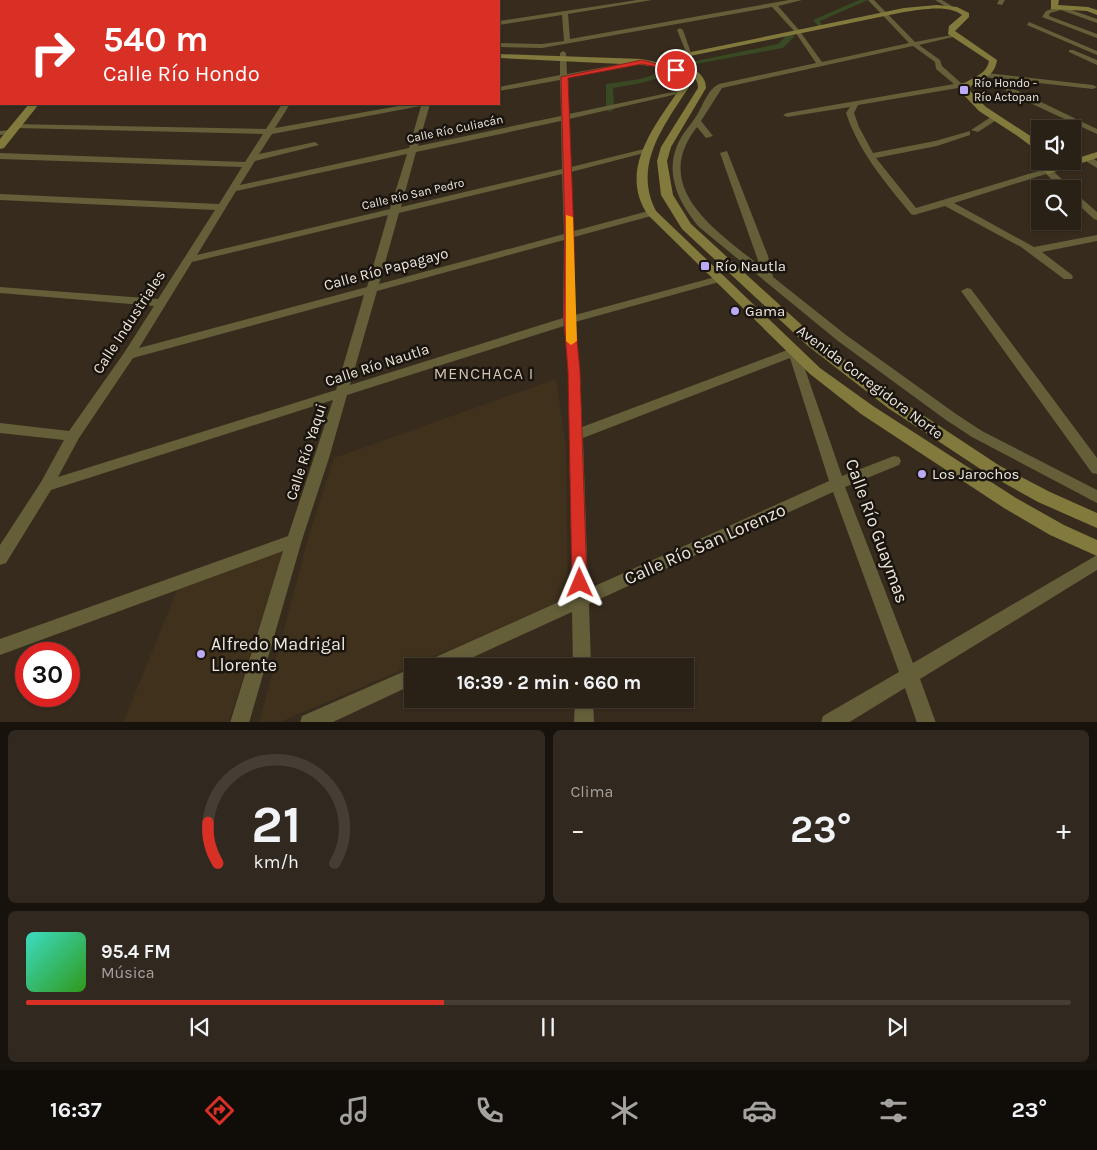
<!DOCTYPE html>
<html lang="es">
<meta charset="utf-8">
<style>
body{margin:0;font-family:Karla,sans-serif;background:#31281f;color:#f1f3f6;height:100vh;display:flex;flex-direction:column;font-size:19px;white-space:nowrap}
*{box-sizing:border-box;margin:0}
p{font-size:16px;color:#a5a3a1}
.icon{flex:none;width:28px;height:28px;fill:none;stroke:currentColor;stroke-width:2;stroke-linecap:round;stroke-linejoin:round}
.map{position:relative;height:722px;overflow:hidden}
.sheet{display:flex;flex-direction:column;gap:8px;padding:8px;background:#17120c;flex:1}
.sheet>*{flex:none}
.banner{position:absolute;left:0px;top:0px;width:500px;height:105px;box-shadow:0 1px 4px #0004,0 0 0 1px #453e35;background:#d93025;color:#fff;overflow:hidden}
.controls{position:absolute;left:1031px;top:120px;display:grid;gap:10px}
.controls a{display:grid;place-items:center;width:50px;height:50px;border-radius:0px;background:#292016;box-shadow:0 1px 4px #0004,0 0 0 1px #453e35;font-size:25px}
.speed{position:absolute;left:15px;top:642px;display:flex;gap:10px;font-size:25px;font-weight:700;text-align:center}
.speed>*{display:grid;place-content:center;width:65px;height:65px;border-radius:50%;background:#292016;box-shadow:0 1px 4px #0004,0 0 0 1px #453e35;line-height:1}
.speed .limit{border:8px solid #d22;background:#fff;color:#111}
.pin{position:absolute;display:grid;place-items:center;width:42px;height:42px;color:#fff;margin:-21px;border:2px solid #fff;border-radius:50%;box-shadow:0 1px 5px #0007}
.me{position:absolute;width:55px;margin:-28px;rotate:359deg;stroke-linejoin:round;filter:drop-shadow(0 0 4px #0008)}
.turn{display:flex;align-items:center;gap:18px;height:105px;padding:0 20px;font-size:22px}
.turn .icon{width:65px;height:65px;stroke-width:2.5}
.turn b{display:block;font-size:35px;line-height:42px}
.big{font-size:38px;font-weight:700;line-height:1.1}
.sheet .card{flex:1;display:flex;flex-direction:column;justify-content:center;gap:8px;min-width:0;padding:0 18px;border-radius:8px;background:#31281f}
.sheet .dial{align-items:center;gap:0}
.dial svg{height:130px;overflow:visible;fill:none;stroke:#453e35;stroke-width:7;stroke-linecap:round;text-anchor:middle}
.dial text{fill:#f1f3f6;stroke:none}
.song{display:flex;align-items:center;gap:15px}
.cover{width:60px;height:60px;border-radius:8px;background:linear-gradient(135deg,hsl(170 70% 55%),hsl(110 70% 35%))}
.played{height:5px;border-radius:2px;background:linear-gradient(90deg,#d93025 40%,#453e35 40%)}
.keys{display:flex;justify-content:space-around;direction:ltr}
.heat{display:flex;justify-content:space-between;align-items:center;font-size:28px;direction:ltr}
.sheet .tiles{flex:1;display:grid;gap:8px;grid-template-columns:1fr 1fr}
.card:last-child{grid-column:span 2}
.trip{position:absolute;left:404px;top:658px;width:290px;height:50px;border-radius:0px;background:#292016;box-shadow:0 1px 4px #0004,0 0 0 1px #453e35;font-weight:700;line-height:50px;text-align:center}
.tab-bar{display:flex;height:80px;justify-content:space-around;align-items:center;background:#100d09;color:#a5a3a1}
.tab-bar .icon{width:35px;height:35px}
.tab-bar .current{color:#d93025}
.tab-bar b{font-size:22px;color:#f1f3f6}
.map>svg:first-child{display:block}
.built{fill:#40311c}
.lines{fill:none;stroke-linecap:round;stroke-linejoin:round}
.canal{fill:#394924;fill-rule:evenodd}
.street{fill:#645e39;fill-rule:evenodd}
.secondary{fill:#82793c;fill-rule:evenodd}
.route{fill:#d93025;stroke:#8d1f18}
.slow{fill:#f59e0b}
.poi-dot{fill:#bbaaf6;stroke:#1a150e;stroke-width:2}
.labels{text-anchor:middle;stroke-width:5;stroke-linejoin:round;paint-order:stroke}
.far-poi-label{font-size:12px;fill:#eee7de;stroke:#1a150e;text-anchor:start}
.far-street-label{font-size:12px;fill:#eee7de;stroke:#1a150e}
.poi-label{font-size:15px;fill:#eee7de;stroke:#1a150e;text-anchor:start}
.street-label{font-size:15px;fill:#eee7de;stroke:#1a150e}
.neighbourhood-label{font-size:16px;letter-spacing:1px;fill:#d4c5b3;stroke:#1a150e}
.near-street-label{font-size:18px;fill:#eee7de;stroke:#1a150e}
.near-poi-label{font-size:18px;fill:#eee7de;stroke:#1a150e;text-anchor:start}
</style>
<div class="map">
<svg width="1097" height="723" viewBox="0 0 1097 723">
<rect width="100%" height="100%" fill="#372b1d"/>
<path class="built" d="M556,379L566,446L568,599L280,722L259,723L309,535L334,458Z
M284,548L229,722L123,723L179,585Z"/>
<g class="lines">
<path class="canal" d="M859,0H868L820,21L822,26H818L813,20Z
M788,34L795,36L783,48L690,65L686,63L778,44Z
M669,70H672V74L641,83L613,88L614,109L610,112L606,109V84L640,79Z"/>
<path class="street" d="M346,0H352V1H346Z
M455,0H461V1H455Z
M637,0H652L568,14L570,39L789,0H802L778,6L799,30L822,62L909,43L868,0H874L915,42L957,34V36L919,45L940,60L942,66L961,83L970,82V86L858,105L854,113L859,127L873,153L935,141L970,131V135L937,146L876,158L916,208L1045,169H1051L1072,189H1062L1046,174L954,203L1034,247L1097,235V241L1042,252L1072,275L1073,277L1072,279H1064L1021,247L945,206L914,215L911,214C885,182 859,152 846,113L850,107L787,117L783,115L787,113L954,84L936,69L935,62L913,46L722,88L701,121L713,136L706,138L697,127C649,188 717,231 760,266L720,153L727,151L768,256L773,277L846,335L956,414L982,431L1097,490V503L972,437L946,420L838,341L699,227C677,201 662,169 682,136C687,128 693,122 697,115C703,105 708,89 719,84L816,63L795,32L772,7L542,48L499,47V43L542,44L564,41L562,15L499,25V21Z
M935,0H942L955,8L950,9Z
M999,0H1005L1002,5L997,4Z
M1060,6L1097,19V23L1061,10L1050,13L1049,16L1097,34V38L1042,17L1046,11Z
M1029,22L1097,51V55L1027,25Z
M680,28L683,30L691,53L686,52L677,30Z
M0,44H1V48H0Z
M1069,50H1073L1097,60V65L1069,52Z
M563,51L566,53L567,74L642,60L646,62L567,78L569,114L682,90L686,92L569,119L571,167L644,149L648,152L571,172L574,231L652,210L657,213L655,215L574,237L575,315L719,276L724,279L723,281L575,322L580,371L582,427L790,349H798L842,476L894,456L899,457L901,461L899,465L845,487L913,663L1097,555V570L920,679L936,723H917L905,688L848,723H821L823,716L899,672L833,492L589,604L591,666H573L572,612L454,666H426L429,660L572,596L568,371L564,326L347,395L329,458L302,540L249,723H230L283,551L0,655V639L288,536L333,400L51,490L6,563L0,565V545L41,482L64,440L0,433V423L69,431L124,353L154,306L0,293V287L158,299L215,210L0,200V194L219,204L242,167L0,159V153L245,162L263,134L16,128L12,126L13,124L266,129L282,104H290L275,128L410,104H430L418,146L561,116L560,80L499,91V87L560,75V53ZM421,106L409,148L240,185L255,161L319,145L315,142L259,154L272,134ZM561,121L562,169L401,207L416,152ZM407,154L390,209L197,255L236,191ZM562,174L564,234L379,284L399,213ZM388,215L367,287L139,348L192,262ZM564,240L563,318L350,385L377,291ZM364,295L336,390L58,477L79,438L133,358ZM790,358L829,481L588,589L583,438Z
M986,73L1093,85L1097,87L1093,89L983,77V73Z
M0,81H1V85H0Z
M1006,88H1012L1097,129V134L1006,92Z
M991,117L998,119L978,132L971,130Z
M11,130L15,132L14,134L0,135V131Z
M1087,155L1097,161V168L1084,160L1083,158Z
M1072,190L1097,212V220L1094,219L1072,199Z
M967,288L971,289L1097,458V474L1092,473L961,291Z
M412,668V685L331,723H300L302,716Z
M575,699H593L594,723H574Z"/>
<path class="secondary" d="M1051,0H1059L1058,5L1088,7L1097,10V15L1087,11L1051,9Z
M937,5L957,7L969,13V17L955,31L997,60C994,82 975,76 969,90L986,107L1035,139L1040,144V153L1019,137L979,111L959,90C967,76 986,78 989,61L948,34L949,26L962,15C947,4 921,10 904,12L661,62L657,59L904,8Z
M0,12H1V16H0Z
M499,54L642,59L674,66V63L677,62C690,66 706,73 706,88L671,147L667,161L673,195L691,224L818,340L900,400L1000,466L1050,492L1097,513V528L1038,502L988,474L888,408L808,346L682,229L661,195L657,161L661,147L698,88C698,80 694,76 686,73L690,82L689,87C665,124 632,165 656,211L820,368L873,406L1016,498L1064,525L1097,540V556L1050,535L1004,508L861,414L810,374L648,215C617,170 656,124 681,87L679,75L662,67L642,65L499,58Z
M29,104H39L4,148L0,149V139Z
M1097,152V158L1048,174L1043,171L1040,161H1050L1052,166Z"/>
</g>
<path class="route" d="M642,60L679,70L676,71L642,64L568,78L574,235L575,320L580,371L587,583L585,587L580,589L574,587L572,583L568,371L564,320L565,235L561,77Z"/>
<path class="slow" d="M566,215L573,217L577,341L571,345L566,341Z"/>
<g class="poi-dot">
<rect x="959" y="85" width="10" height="10" rx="2.5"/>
<rect x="700" y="261" width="10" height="10" rx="2.5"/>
<circle cx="735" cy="311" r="5"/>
<circle cx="922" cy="474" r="5"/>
<circle cx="201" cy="654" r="5"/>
</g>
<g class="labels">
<g class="far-poi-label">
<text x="974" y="87">Río Hondo -<tspan x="974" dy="14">Río Actopan</tspan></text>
</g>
<g class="far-street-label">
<text transform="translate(455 129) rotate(-12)" y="4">Calle Río Culiacán</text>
<text transform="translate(413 194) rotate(-13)" y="4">Calle Río San Pedro</text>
</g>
<g class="poi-label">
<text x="715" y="271">Río Nautla</text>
<text x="745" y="316">Gama</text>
<text x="932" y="479">Los Jarochos</text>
</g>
<g class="street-label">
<text transform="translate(386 269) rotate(-15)" y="5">Calle Río Papagayo</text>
<text transform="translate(129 322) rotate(-57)" y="5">Calle Industriales</text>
<text transform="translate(377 365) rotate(-18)" y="5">Calle Río Nautla</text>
<text transform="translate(870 382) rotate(37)" y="5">Avenida Corregidora Norte</text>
<text transform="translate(306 452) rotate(-72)" y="5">Calle Río Yaqui</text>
</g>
<g class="neighbourhood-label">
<text x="484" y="379">MENCHACA I</text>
</g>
<g class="near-street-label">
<text transform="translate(877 531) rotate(70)" y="6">Calle Río Guaymas</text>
<text transform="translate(705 544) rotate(-24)" y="6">Calle Río San Lorenzo</text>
</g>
<g class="near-poi-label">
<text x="211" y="650">Alfredo Madrigal<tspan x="211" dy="21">Llorente</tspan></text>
</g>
</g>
</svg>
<div class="controls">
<a><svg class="icon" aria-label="sound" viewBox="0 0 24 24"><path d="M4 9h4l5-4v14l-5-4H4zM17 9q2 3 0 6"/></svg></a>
<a><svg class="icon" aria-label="search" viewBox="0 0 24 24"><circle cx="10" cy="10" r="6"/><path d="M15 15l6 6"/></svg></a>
</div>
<div class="speed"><div class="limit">30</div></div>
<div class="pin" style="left:676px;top:70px;background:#d93025"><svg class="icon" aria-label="arrive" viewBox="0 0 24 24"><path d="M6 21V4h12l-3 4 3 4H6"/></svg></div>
<svg class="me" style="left:580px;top:583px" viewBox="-20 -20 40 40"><path d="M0-17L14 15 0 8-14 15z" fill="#d93025" stroke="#fff" stroke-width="4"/></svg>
<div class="trip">16:39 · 2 min · 660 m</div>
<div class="banner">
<div class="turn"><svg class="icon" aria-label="right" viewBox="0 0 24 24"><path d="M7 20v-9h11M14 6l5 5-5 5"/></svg><div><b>540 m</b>Calle Río Hondo</div></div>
</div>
</div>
<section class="sheet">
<div class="tiles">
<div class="card dial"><svg viewBox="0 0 100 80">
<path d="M14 69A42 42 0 1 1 86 69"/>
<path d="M14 69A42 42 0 0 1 8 44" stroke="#d93025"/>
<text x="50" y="56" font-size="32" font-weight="700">21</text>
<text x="50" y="72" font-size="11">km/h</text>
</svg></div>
<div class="card"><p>Clima</p>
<div class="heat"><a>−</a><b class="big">23°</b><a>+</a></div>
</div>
<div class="card">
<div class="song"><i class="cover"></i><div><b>95.4 FM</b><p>Música</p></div></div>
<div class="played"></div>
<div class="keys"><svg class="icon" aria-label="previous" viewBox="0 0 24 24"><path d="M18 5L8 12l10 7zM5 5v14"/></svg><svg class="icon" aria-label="pause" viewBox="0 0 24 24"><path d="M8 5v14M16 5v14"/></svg><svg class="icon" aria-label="next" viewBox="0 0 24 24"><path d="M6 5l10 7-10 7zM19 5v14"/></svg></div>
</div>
</div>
</section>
<nav class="tab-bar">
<b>16:37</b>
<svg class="icon current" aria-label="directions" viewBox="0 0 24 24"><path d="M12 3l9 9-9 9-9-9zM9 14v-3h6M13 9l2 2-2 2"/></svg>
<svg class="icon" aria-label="music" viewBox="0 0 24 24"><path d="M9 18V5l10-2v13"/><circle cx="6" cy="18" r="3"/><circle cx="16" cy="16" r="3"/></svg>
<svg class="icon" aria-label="phone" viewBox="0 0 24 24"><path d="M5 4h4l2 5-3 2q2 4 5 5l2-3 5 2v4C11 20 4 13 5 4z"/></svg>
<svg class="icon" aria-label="climate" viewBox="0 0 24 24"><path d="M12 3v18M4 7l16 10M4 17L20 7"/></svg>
<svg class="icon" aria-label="car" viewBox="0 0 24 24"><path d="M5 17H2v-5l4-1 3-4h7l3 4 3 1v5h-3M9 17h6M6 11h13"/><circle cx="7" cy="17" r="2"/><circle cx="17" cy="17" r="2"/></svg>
<svg class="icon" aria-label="filters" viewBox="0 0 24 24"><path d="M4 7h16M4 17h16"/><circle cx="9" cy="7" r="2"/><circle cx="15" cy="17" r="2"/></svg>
<b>23°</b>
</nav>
